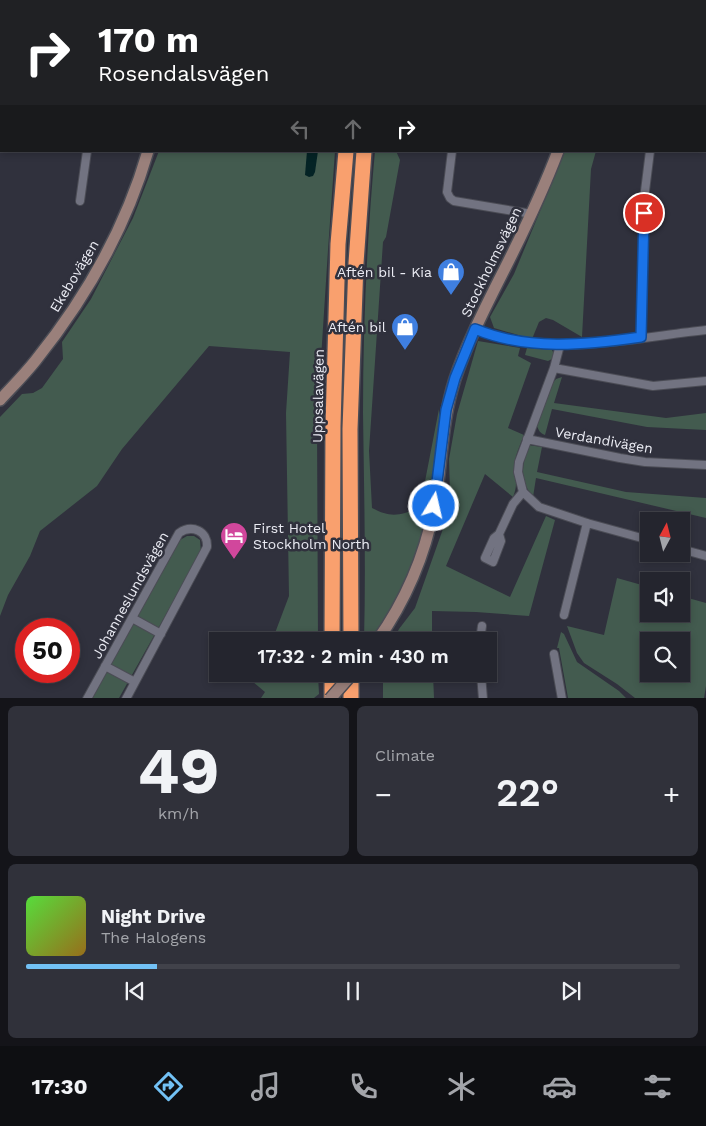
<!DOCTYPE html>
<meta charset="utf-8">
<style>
body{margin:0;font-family:"Work Sans",sans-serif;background:#30313a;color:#f1f3f6;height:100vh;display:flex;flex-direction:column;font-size:19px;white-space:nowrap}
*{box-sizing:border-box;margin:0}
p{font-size:16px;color:#a3a5aa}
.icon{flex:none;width:28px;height:28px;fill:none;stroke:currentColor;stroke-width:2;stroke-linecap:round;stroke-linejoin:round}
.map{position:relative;height:698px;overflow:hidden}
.side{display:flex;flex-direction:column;gap:8px;padding:8px;background:#141419;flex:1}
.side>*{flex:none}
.hud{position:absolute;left:0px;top:0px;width:706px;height:152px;box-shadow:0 2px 8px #0003,0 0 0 1px #41424a;background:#202124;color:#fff;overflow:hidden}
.needle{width:32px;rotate:7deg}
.tools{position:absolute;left:640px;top:512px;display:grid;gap:10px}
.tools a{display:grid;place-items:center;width:50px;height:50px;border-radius:0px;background:#24252e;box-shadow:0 2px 8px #0003,0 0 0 1px #41424a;font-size:25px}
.speed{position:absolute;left:15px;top:618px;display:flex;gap:10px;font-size:25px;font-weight:700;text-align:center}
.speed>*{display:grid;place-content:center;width:65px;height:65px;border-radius:50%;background:#24252e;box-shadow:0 2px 8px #0003,0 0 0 1px #41424a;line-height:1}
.speed .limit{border:8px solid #d22;background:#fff;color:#111}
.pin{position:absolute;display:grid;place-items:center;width:42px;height:42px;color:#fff;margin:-21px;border:2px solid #fff;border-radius:50%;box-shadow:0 1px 5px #0007}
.me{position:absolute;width:55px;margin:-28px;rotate:9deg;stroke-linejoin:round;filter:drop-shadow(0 0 4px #0008)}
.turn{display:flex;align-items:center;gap:18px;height:105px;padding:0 15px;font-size:22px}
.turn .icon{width:65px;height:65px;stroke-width:2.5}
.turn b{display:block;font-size:35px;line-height:42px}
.lanes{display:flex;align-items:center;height:48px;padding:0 15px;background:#0003;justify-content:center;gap:25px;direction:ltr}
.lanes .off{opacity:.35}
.big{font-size:38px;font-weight:600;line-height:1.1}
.side .card{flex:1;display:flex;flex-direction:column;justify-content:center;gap:8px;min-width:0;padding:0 18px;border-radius:8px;background:#30313a}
.side .dial{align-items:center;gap:0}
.dial b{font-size:65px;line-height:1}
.song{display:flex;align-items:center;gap:15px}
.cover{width:60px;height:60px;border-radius:8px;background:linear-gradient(135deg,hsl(110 70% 55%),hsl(40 70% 35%))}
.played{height:5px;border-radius:2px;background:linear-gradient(90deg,#72c1f5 20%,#41424a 20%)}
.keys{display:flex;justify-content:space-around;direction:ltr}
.heat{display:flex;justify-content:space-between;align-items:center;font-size:28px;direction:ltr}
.side .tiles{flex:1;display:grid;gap:8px;grid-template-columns:1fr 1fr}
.card:last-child{grid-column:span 2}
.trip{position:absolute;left:209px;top:632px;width:288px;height:50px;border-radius:0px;background:#24252e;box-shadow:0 2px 8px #0003,0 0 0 1px #41424a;font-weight:600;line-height:50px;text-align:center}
.menu{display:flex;height:80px;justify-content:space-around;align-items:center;background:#0e0f12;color:#a3a5aa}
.menu .icon{width:35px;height:35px}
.menu .selected{color:#72c1f5}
.menu b{font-size:22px;color:#f1f3f6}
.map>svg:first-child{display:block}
.green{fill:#435b4f;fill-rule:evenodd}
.water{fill:#042325}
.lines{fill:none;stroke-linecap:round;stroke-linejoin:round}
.street-casing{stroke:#4b4c55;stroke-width:10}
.secondary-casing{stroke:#4b4c55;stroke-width:14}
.highway-casing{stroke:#4b4c55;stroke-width:18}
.street{stroke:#727381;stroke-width:8}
.secondary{stroke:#9a807b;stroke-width:11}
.highway{stroke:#f9a06e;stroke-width:15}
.secondary-bridge-casing{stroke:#4b4c55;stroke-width:14;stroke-linecap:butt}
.secondary-bridge{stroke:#9a807b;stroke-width:11}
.route-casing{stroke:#114b97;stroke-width:12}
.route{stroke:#1a73e8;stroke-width:9}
.labels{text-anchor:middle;stroke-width:5;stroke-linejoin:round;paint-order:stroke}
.street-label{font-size:14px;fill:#ebecf4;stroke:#30313d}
.poi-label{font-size:14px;fill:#ebecf4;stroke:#30313d;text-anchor:end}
</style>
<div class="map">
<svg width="706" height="699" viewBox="0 0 706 699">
<rect width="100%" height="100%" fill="#30313d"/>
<path class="green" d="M159,151H335L328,250L317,421L318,641H272L289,596L286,413L290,352L209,346L122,449L97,486L40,531L30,556L8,595L0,616V417L22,394L33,393L42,388L63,359L62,342L91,299L133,218Z
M375,151H396L400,160L386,237L383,242L369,451L372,508C391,518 400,516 420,507L439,409V424C431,490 427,546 392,606C385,618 379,630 369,641H364C366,565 364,489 363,413C363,326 367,238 375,151Z
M565,151H596L591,169L582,337L553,320L546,318L539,322L532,339L494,328L490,317L514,274Z
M478,341L520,348L518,356L531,363L508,428L524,435C521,443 516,453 515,462C514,477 519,483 513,497L485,474L446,566L510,597L546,516L555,520L529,616L476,612L432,611V641H393L399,629L415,608L444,526L450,493L449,459L457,414Z
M527,348L552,350L554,354L552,359L548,361L525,355Z
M562,377L554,403L666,418L706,413V430L647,427L552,409L545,435C540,433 539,431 537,426L552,384L556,379Z
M528,445L542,447L537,472L626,492L706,498V518L536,478L533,497C518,478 523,466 528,445Z
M187,536H194L200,540L201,552L119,698L91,699L180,540Z
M617,578L649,587V614H681V596L706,603V686L704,698H635L617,684L584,663L577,653L567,626L604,635ZM649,641H681V674H649Z
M561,632L564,634L577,662L619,691L626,698H568L559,648H557Z
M256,674H318L319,694L314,698H261L265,692L252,681Z
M383,674H433L434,698H383Z"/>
<path class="water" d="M307,151H318L315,172L313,176L309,177L305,175Z"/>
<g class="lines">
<defs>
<path id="street" d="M420,1V0
M478,1V0
M575,1V0
M674,1V0
M0,77H1
M452,151L447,192L450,198L454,201L532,214
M80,201L87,151
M475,329C546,359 632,338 706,330
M641,337L644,199L650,151
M560,345L554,368L519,462L518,472L523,492L539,507L587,523L649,540
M554,368L653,386L706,381
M527,439L620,458L645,462L706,465
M499,534L501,541L493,562L485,558L494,538L499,534L513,504L523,492
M681,549L706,556
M564,615L587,523
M132,618L161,634
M480,641L482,626
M554,654L562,699
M105,666L135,682
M481,674L483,699
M87,699L179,533C192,524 208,531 207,547L126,699"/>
<path id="secondary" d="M170,1V0
M595,1V0
M0,400C12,387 25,374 36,360C85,299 126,227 148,151
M377,641C409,596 429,545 437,491C442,454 443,416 455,379C466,346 482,314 498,282C520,239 541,196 558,151"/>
<path id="highway" d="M354,1V0
M364,1V0
M385,1V0
M332,641L333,426L338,244L346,151
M351,641L350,429L356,263L364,151
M332,674V699
M351,699V674"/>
</defs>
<use href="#street" class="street-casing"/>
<use href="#secondary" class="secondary-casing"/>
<use href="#highway" class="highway-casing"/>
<use href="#street" class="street"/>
<use href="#secondary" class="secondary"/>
<use href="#highway" class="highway"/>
<defs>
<path id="secondary-bridge" d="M330,699L352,674"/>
</defs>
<use href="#secondary-bridge" class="secondary-bridge-casing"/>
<use href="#secondary-bridge" class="secondary-bridge"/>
</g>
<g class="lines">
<defs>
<path id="route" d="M434,506L446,410L455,378L475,329C528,351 585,345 641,337L644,213"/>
</defs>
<use href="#route" class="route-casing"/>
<use href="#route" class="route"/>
</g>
<defs>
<symbol id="shop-pin" viewBox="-11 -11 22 30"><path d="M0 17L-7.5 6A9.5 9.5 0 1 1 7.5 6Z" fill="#3f7fe0" stroke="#30313d"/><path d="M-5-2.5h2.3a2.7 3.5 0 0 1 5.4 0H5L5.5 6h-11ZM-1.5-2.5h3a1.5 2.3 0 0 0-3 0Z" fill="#fff"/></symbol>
<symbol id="hotel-pin" viewBox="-11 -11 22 30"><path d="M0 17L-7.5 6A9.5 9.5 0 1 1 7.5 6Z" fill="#d1479c" stroke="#30313d"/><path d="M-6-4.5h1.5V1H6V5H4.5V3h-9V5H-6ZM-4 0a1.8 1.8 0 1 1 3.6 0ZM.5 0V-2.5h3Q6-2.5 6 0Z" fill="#fff"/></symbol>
</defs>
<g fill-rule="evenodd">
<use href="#shop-pin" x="435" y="256" width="32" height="43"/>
<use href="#shop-pin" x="389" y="311" width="32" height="43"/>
<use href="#hotel-pin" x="218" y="520" width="32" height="43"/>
</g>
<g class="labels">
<g class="street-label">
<text transform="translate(491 262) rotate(-64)" y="5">Stockholmsvägen</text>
<text transform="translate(74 276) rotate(-59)" y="5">Ekebovägen</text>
<text transform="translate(318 396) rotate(-89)" y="5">Uppsalavägen</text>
<text transform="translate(604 440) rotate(10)" y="5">Verdandivägen</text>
<text transform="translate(130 595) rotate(-61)" y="5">Johanneslundsvägen</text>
</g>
<g class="poi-label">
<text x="432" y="277">Aftén bil - Kia</text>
<text x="386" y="332">Aftén bil</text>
<text x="253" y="533" text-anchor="start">First Hotel<tspan x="253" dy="16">Stockholm North</tspan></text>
</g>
</g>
</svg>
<div class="tools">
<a><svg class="needle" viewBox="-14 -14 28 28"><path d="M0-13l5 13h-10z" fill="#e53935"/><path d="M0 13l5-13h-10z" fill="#a3a5aa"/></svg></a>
<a><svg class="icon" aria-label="sound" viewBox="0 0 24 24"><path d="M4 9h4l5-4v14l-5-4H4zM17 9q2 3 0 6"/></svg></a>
<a><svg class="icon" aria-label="search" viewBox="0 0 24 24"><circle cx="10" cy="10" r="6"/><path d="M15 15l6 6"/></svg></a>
</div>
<div class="speed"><div class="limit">50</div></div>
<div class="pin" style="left:644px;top:213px;background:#d93025"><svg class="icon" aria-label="arrive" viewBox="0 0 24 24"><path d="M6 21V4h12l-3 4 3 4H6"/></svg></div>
<svg class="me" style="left:434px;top:506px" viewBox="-20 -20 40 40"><circle r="17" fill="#1a73e8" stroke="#fff" stroke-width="3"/><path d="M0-11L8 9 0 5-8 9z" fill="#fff"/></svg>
<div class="trip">17:32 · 2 min · 430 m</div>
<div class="hud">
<div class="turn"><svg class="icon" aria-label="right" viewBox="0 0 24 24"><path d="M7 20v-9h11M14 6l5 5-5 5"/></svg><div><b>170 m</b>Rosendalsvägen</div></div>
<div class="lanes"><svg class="icon off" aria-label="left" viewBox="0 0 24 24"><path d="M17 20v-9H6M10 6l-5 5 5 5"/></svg><svg class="icon off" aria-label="ahead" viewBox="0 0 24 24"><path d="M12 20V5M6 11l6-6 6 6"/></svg><svg class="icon" aria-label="right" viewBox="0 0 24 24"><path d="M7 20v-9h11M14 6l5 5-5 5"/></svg></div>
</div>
</div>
<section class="side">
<div class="tiles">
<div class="card dial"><b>49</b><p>km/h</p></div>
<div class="card"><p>Climate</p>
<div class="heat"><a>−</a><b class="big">22°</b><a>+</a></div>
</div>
<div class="card">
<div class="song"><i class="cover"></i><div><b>Night Drive</b><p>The Halogens</p></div></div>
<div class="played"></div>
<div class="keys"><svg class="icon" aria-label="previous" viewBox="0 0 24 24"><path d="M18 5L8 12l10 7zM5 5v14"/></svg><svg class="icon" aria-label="pause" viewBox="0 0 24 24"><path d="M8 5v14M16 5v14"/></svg><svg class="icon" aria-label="next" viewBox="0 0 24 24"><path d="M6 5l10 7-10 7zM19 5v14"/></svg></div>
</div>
</div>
</section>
<nav class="menu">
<b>17:30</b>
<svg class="icon selected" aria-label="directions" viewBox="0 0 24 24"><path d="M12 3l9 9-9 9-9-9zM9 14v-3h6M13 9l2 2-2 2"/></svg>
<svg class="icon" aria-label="music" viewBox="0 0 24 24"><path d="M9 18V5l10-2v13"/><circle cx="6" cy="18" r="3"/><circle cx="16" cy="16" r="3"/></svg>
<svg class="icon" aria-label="phone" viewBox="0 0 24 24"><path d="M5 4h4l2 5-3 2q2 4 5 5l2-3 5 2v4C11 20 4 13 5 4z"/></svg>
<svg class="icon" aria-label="climate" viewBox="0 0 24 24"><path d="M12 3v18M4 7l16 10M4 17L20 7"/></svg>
<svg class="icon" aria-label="car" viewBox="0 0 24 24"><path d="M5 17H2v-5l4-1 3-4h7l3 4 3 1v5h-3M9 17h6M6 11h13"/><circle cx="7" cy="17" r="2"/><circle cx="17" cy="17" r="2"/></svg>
<svg class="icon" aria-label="filters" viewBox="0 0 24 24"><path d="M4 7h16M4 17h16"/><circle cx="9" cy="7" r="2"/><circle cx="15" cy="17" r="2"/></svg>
</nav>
